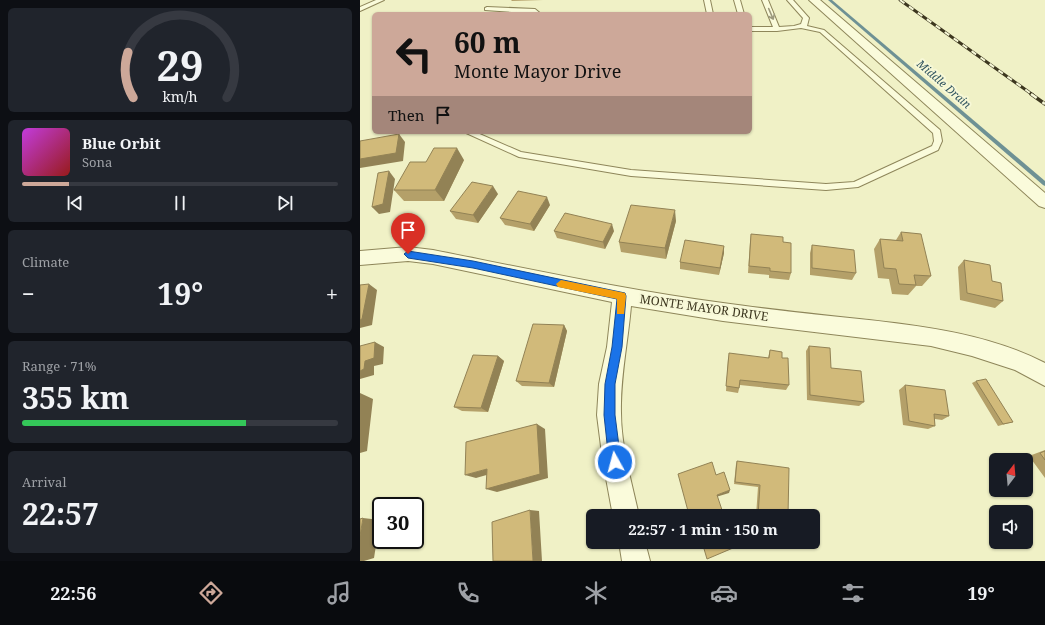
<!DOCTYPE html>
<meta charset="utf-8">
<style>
body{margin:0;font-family:"Noto Serif",serif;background:#20242c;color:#f1f3f6;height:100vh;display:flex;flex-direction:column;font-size:15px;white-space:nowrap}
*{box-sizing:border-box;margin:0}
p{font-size:13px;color:#9ea1a6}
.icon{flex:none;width:22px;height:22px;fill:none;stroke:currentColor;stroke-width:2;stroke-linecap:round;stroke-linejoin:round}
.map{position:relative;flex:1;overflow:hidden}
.details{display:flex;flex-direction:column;gap:8px;padding:8px;background:#0d0f14;width:360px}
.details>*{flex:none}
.banner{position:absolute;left:12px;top:12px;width:380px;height:122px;border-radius:6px;box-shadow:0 1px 3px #0004;background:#cda899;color:#111;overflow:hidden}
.needle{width:26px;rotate:16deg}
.buttons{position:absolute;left:629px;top:453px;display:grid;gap:8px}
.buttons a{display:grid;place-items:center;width:44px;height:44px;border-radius:6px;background:#171b24;box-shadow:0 1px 3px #0004;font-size:20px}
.speed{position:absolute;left:12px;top:497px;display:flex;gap:8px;font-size:20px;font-weight:700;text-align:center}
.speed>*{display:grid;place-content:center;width:52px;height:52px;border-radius:50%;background:#171b24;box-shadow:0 1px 3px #0004;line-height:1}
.speed .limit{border:2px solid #111;border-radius:6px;background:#fff;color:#111}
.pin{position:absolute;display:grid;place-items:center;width:34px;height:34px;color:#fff;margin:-41px -17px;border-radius:50% 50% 50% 0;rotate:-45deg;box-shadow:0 0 4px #0007}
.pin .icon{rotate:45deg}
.me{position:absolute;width:44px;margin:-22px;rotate:353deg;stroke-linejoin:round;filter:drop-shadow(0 0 3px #0008)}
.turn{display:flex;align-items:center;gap:14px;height:84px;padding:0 16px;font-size:18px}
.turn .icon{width:52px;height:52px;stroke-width:2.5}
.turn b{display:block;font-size:28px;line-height:34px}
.then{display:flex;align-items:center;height:38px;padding:0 16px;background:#0003;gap:8px;font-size:15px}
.big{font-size:30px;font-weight:700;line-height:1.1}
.details .tile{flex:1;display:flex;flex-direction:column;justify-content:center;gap:6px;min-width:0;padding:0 14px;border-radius:6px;background:#20242c}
.details .dial{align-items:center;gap:0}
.dial svg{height:104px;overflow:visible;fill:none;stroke:#363941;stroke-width:7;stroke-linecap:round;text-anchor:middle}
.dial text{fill:#f1f3f6;stroke:none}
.song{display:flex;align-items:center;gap:12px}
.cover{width:48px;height:48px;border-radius:6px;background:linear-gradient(135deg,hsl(290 70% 55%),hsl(0 70% 35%))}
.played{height:4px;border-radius:2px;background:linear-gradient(90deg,#cda899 15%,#363941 15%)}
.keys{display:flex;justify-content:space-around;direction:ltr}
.heat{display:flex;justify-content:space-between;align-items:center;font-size:22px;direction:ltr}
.charge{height:6px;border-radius:3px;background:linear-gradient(90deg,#34c759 71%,#363941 0)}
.trip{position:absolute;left:226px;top:509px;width:234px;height:40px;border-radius:6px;background:#171b24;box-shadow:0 1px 3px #0004;font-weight:700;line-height:40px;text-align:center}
.tab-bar{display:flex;height:64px;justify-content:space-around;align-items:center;background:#090b0e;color:#9ea1a6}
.tab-bar .icon{width:28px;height:28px}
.tab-bar .active{color:#cda899}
.tab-bar b{font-size:18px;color:#f1f3f6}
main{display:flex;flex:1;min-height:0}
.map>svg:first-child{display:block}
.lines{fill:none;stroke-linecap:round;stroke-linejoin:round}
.stream{fill:#6e9194;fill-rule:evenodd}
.service-casing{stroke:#8e865a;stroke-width:2}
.minor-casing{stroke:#8e865a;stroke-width:2}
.service{fill:#fafbdb;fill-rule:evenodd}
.minor{fill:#fafbdb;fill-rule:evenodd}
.rail-far1-casing{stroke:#3d371f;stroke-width:3}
.rail-casing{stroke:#3d371f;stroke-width:3.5}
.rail-far1{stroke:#f7f8d7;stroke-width:2;stroke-dasharray:5.5;stroke-linecap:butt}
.rail{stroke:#f7f8d7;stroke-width:2.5;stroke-dasharray:7;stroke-linecap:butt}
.wall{fill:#b4a069}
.shaded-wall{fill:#928255}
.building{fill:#d1ba7a;stroke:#928255}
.oneway{stroke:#9c997d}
.route{fill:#1a73e8;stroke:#114b97}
.slow{fill:#f59e0b}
.labels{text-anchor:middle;stroke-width:4;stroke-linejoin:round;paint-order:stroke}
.far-water-label{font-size:11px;font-style:italic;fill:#2e525e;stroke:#f7f8d7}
.street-label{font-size:12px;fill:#3d371f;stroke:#f7f8d7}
</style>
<main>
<section class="details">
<div class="tile dial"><svg viewBox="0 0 100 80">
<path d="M14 69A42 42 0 1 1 86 69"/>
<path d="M14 69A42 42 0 0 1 10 34" stroke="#cda899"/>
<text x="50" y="56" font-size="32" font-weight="700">29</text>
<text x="50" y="72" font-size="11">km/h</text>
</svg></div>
<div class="tile">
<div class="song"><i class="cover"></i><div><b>Blue Orbit</b><p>Sona</p></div></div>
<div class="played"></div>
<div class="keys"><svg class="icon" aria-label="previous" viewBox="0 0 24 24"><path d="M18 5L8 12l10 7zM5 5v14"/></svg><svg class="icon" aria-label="pause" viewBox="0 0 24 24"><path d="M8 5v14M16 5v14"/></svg><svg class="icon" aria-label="next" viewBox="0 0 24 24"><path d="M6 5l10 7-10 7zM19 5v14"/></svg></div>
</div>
<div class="tile"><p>Climate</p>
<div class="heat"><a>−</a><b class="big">19°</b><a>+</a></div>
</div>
<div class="tile"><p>Range · 71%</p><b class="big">355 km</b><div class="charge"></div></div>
<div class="tile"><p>Arrival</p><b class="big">22:57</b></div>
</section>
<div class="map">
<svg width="685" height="561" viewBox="0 0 685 561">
<rect width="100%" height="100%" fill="#f0f1c6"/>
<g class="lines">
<path class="stream" d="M468,0H472L685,181V186L683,185Z"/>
<defs>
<path id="service" d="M16,0H24L0,11V7Z
M344,0H350L353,14H347Z
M374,0H380L384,14H378Z
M402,0H408L419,27L434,26L441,24L443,18L427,0H433L449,18L447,26L464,30L580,130L582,141L578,150L498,187L466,190L271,176L159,157L104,132H115L161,152L271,170L466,184L494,182L572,146L574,141L573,133L460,32L441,28L417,31H390V27H413Z
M127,7L175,9L181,14L125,10V8Z"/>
<path id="minor" d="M449,0H460L685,193V208L679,206Z
M48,247L73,250C169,269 265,290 363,303C412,310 461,315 509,320C570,327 631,335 685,363V386L655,370L612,356L571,346L363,321L271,306C268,342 260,377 261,413C261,447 272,483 279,516H253L243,462L237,415L239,384L247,347L252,302L73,264L48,261L0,265V251Z
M259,542H285L290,561H262Z"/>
</defs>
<use href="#service" class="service-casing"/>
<use href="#minor" class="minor-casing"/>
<use href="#service" class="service"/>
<use href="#minor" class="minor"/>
<defs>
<path id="rail-far1" d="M540,0L673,95"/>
<path id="rail" d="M671,94L685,104"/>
</defs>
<use href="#rail-far1" class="rail-far1-casing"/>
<use href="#rail" class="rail-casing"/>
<use href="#rail-far1" class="rail-far1"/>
<use href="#rail" class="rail"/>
</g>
<path class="wall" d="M151,0H183L152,1Z
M104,160L84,201H44L34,190L66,162Z
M138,194L118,223L96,219L90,211Z
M190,205L174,231L145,225L140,218Z
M316,221L306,259L261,252L259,242Z
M194,231H254L245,249L197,238Z
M541,232L571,276L562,286H556L548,295L532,294L529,279L518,278L514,249L520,239L536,240Z
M391,234L423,242L431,273L429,280L409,278V275L388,273L390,242Z
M452,245L496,273L492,280L450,275V253Z
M364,246V253L359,275L320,269V262Z
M604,260L632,281L643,301L635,308L600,300L598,267Z
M204,325L207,331L194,387L162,386L156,381Z
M449,346L471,368L504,402L499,406L447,400L446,351Z
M410,350L422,358L429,385L426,390L380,385L378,393L366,391L368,359L408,358Z
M138,356L144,361L128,412L102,411L94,407Z
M616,381L653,422L638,426L612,383Z
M545,385L589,416L582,420L575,419V426L568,429L543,425L539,390Z
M685,450V478L669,456Z
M377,461L428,516H396L398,487L374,484L376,464Z"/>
<path class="shaded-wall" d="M39,134L45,142L43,161L0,168V159Z
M97,148L104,160L84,201L75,190Z
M29,171L35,179L30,212L19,214L12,207Z
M133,186L138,194L118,223L113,215Z
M187,197L190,205L174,231L170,224Z
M315,210L316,221L306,259L305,248Z
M252,224L254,231L245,249L243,242Z
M364,246V253L359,275L360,268Z
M9,284L17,290L12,325L0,328V320Z
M204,325L207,331L194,387L189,383Z
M15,342L24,347L23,364L14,366V375L0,379V371Z
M138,356L144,361L128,412L121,408Z
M0,393L13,399L7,451L0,453Z
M177,424L185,429L188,478L137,492L126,489Z
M127,469L137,472L116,478L105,475Z
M370,490L369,493L356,497L357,495Z
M170,510L179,511L182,561H173Z
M3,518L20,520L14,558L4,561H0V536Z"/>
<path class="building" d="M39,134L36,153L0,159V141Z
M74,148H97L75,190H34L50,162H66Z
M29,171L23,204L12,207L18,173Z
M112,182L133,186L113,215L90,211Z
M158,191L187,197L170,224L140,218Z
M271,205L315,210L305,248L259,242Z
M205,213L252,224L243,242L194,231Z
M541,232L561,234L571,276L554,275L556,285L539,284L536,269L524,268L520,239L543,241Z
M391,234L423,237V242L431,243V273L410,271V268L389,266Z
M325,240L364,246L360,268L320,262Z
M452,245L494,250L496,273L452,268Z
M604,260L630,265L632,281L641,283L643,301L607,293Z
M9,284L2,319L0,320V285Z
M173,324L204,325L189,383L156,381Z
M15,342L14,358L5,361L4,369L0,371V346Z
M449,346L470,348L471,368L501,371L504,402L450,395Z
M410,350L422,352V358H428L429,385L380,380L379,388L366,386L369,353L409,358Z
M113,355L138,356L121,408L94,407Z
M626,379L653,422L643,424L616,381Z
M545,385L585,390L589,416L574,414L575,426L549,421Z
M177,424L180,474L126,489L127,469L105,475L106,442Z
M685,451V460L680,453Z
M377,461L429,468L428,516H398L400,485L375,482Z
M352,462L356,475L364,472L370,490L357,495L364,516H318V515L328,511L318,474Z
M170,510L173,561H133L132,522Z
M3,518L0,536V519Z
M342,542H372L373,548L347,559Z"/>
<defs><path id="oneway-shaft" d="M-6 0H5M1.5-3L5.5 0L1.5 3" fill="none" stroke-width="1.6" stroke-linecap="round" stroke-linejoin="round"/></defs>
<use class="oneway" href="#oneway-shaft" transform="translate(411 14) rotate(67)"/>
<path class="route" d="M48,251L113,261L265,293L266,296L262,347L255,384V415L261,462L259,466L255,468L251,466L249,462L244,415L245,384L252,347L257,299L113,268L48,258L44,254Z"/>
<path class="slow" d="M201,280L265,293L266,296L264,314H257V299L198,287L196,284Z"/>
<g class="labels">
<g class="far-water-label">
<text transform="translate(584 84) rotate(41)" y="4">Middle Drain</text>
</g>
<g class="street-label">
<text transform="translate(344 308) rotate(8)" y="4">MONTE MAYOR DRIVE</text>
</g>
</g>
</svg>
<div class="buttons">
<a><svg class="needle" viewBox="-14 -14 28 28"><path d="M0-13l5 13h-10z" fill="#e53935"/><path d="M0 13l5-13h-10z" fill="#9ea1a6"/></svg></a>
<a><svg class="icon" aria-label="sound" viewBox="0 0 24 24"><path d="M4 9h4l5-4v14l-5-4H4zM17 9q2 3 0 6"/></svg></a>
</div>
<div class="speed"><div class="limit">30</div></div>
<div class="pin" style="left:48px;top:254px;background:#d93025"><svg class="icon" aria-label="arrive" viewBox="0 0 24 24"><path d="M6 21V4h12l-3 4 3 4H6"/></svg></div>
<svg class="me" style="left:255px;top:462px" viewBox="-20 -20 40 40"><circle r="17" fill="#1a73e8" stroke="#fff" stroke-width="3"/><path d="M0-11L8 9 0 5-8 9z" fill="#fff"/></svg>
<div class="trip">22:57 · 1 min · 150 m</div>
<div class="banner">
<div class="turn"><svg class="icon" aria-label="left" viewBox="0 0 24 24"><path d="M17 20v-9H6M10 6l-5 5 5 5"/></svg><div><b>60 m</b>Monte Mayor Drive</div></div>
<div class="then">Then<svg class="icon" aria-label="arrive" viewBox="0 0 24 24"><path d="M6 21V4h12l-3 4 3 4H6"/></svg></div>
</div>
</div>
</main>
<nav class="tab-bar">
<b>22:56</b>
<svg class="icon active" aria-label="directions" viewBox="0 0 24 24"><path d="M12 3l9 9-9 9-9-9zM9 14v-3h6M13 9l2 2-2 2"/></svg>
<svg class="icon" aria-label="music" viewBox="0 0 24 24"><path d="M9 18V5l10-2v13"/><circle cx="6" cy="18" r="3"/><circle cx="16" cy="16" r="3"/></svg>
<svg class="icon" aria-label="phone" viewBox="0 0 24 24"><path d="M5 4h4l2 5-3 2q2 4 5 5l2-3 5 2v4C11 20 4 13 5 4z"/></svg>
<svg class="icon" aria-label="climate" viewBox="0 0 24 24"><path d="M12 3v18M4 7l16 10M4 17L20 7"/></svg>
<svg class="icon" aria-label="car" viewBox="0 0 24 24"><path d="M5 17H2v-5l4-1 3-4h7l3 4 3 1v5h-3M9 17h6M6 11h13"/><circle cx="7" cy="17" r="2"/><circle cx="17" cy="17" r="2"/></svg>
<svg class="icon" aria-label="filters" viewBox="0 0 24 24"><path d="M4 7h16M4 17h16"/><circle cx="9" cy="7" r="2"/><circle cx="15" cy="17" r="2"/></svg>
<b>19°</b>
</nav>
